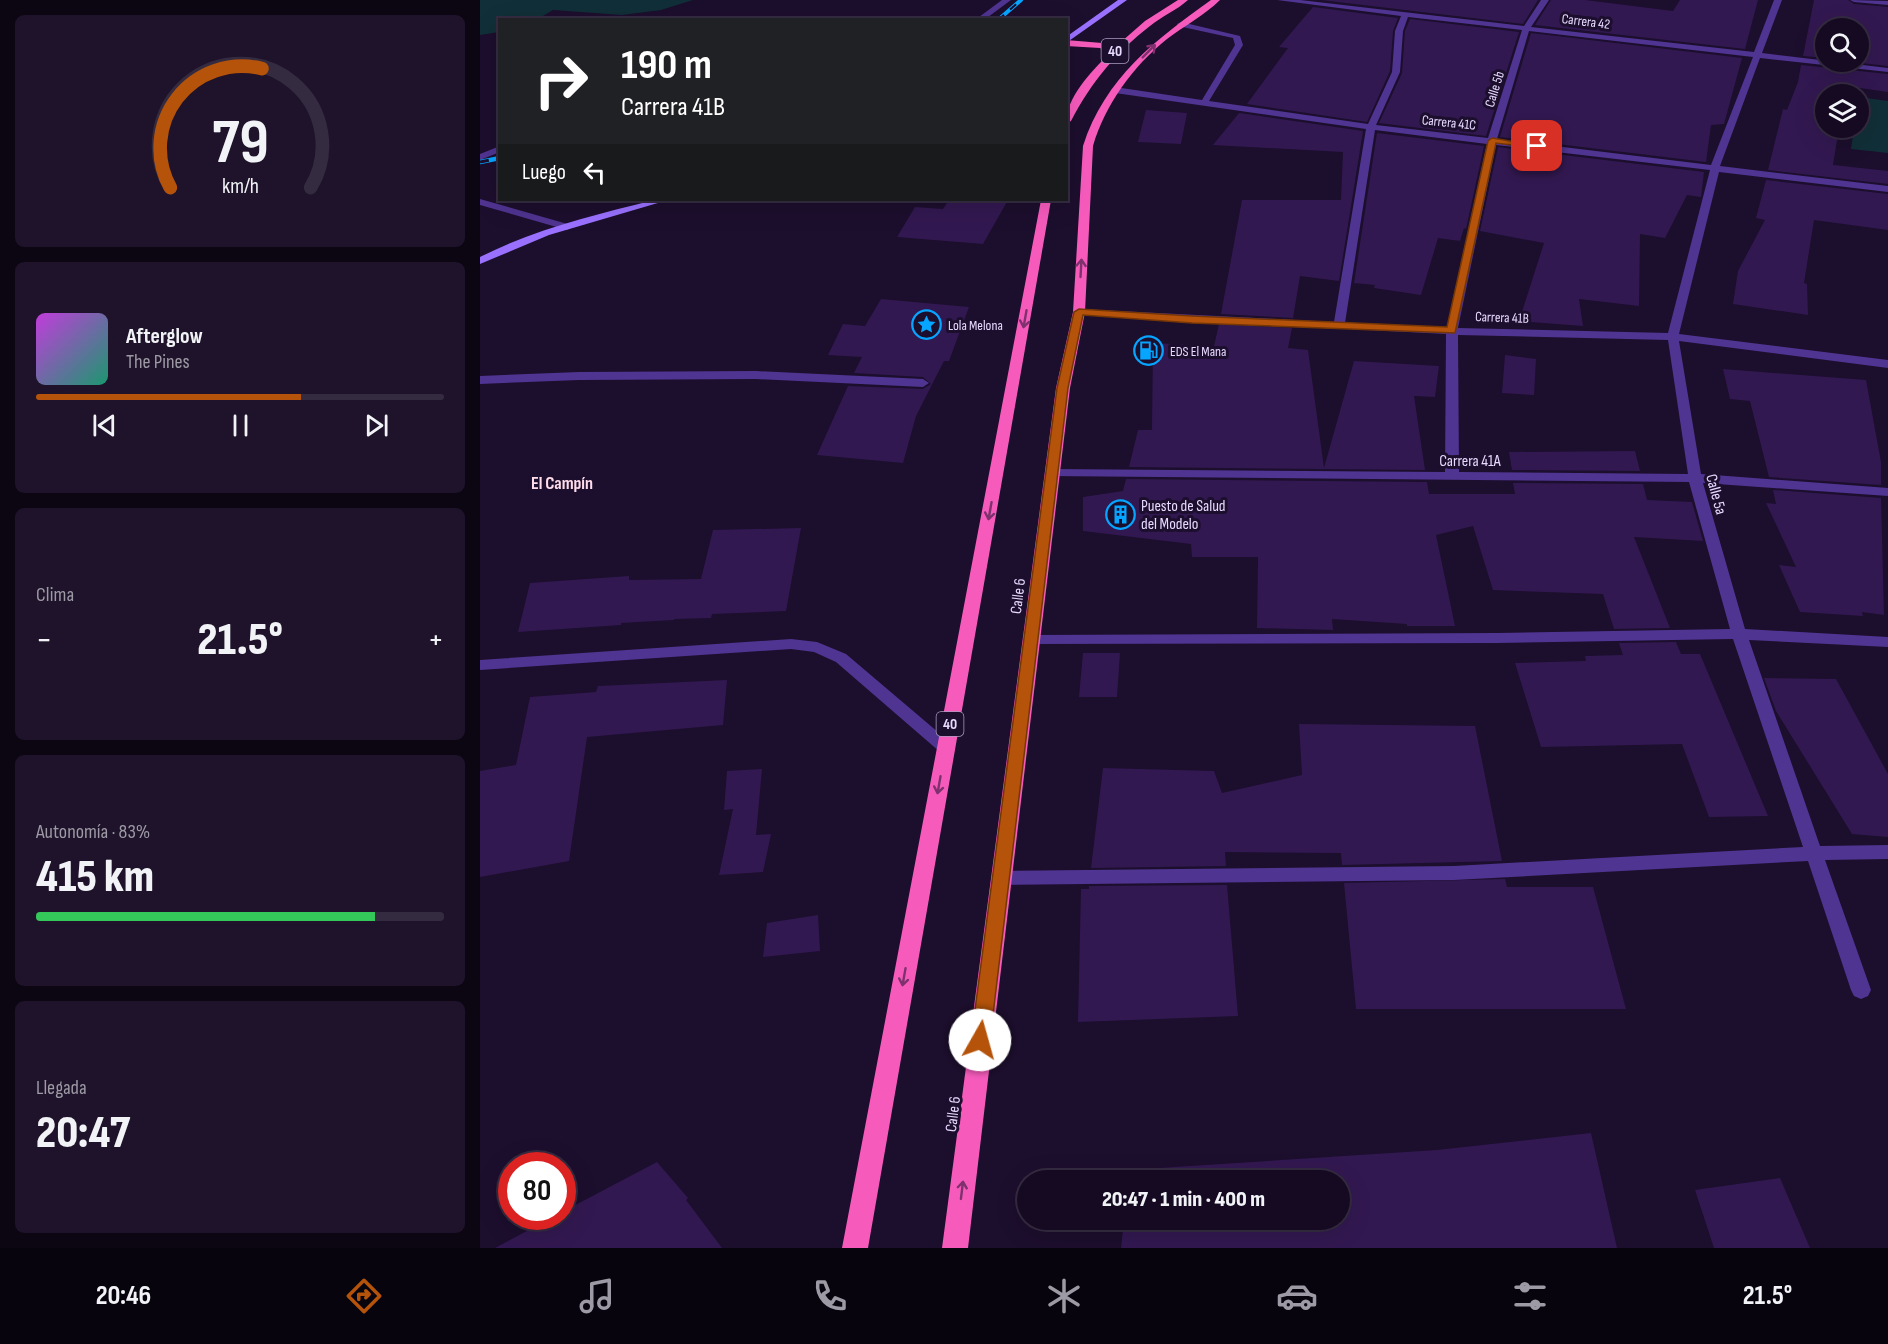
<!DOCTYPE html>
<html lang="es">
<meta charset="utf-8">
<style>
body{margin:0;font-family:"Sofia Sans Condensed",sans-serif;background:#1e132a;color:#f1f3f6;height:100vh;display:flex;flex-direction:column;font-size:22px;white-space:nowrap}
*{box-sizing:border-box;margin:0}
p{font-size:20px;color:#9d9aa5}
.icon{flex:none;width:33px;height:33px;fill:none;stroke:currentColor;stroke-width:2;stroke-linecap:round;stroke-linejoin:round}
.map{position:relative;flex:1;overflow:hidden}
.side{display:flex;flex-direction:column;gap:15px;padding:15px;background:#0c0613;width:480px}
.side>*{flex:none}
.banner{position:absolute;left:18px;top:18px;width:570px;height:183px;border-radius:0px;box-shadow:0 6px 24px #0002,0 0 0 2px #342b40;background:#202124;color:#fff;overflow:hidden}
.buttons{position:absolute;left:1335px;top:18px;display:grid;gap:12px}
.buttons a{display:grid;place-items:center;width:54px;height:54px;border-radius:50%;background:#150a22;box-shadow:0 6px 24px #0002,0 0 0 2px #342b40;font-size:30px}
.speed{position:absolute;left:18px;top:1152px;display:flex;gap:12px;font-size:30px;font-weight:700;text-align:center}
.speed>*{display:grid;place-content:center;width:78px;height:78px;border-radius:50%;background:#150a22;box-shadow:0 6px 24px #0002,0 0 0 2px #342b40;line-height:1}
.speed .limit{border:9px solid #d22;background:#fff;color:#111}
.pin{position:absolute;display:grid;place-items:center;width:51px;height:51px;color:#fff;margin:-26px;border-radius:12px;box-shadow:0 3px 9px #0006}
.me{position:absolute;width:66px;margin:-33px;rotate:7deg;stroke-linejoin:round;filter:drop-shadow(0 0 4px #0008)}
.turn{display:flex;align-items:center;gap:21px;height:126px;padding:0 24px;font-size:27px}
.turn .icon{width:78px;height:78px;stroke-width:2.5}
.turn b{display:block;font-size:42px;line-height:51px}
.then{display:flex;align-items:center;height:57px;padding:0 24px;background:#0003;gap:12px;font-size:22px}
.big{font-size:45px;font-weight:800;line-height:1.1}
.side .card{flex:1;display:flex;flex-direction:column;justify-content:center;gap:9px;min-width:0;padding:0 21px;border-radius:9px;background:#1e132a}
.side .dial{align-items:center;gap:0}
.dial svg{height:156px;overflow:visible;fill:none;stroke:#342b40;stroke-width:7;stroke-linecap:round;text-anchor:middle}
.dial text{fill:#f1f3f6;stroke:none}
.song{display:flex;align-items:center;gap:18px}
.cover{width:72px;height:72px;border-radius:9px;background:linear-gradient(135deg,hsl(290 70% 55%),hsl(160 70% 35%))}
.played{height:6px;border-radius:3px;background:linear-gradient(90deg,#b45309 65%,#342b40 65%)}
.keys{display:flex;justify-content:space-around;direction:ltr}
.heat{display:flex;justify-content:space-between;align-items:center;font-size:33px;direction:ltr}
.charge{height:9px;border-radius:4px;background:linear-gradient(90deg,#34c759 83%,#342b40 0)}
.trip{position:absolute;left:537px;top:1170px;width:333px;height:60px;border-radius:30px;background:#150a22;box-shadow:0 6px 24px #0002,0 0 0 2px #342b40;font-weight:800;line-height:60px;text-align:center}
.dock{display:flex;height:96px;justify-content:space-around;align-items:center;background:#08040e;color:#9d9aa5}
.dock .icon{width:42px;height:42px}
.dock .on{color:#b45309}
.dock b{font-size:27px;color:#f1f3f6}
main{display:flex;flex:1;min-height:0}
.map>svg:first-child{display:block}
.green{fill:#112f38}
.building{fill:#321850}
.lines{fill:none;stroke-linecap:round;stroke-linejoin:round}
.minor{fill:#503491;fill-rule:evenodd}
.secondary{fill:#9a71ff;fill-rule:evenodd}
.trunk{fill:#f65bbc;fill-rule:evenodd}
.rail-far1-casing{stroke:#06a5ff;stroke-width:4}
.rail-casing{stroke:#06a5ff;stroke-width:4.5}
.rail-far1{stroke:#1c0e2d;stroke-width:2;stroke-dasharray:8;stroke-linecap:butt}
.rail{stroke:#1c0e2d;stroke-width:3;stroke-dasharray:9;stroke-linecap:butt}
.oneway{stroke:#7e316d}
.route{fill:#b45309;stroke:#753606;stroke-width:1.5}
.labels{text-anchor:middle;stroke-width:6;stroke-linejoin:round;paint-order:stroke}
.far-street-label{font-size:14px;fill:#e8daff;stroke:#1c0e2d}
.far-poi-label{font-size:14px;fill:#e8daff;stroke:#1c0e2d;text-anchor:start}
.shield{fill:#1c0e2d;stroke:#ab9dc0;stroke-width:1.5}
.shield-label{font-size:15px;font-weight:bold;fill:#e8daff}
.street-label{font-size:16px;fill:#e8daff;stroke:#1c0e2d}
.poi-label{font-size:16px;fill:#e8daff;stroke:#1c0e2d;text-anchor:start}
.neighbourhood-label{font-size:18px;font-weight:bold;fill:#ffdce9;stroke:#1c0e2d}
</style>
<main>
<section class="side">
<div class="card dial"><svg viewBox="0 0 100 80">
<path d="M14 69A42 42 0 1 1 86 69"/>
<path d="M14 69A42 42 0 0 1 61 8" stroke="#b45309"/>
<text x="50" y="56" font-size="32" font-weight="700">79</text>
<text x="50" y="72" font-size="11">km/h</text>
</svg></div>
<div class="card">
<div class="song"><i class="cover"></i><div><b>Afterglow</b><p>The Pines</p></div></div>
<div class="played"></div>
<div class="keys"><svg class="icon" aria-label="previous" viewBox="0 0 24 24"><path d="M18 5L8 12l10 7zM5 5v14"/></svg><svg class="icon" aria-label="pause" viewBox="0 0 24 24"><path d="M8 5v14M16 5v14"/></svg><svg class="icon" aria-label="next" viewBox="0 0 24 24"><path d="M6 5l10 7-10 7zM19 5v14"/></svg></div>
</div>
<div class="card"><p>Clima</p>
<div class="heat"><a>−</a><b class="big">21.5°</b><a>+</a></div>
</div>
<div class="card"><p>Autonomía · 83%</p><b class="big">415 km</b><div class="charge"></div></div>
<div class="card"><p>Llegada</p><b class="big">20:47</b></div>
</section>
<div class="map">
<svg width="1408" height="1248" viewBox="0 0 1408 1248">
<rect width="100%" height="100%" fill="#1c0e2d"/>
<path class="green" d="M0,0H213L181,10L142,15L73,10L58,19L20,20L19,32L0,35Z
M1379,97L1408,101V153L1371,149L1374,128H1378Z"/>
<path class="building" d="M841,0H1058L1043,24Z
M1071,0H1105L1193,11L1200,0H1278L1265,49L1055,25Z
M1334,0H1368L1374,4L1408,7V66L1372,62H1378V28H1346V58L1323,56Z
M833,7L918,18L913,31L910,71L887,122L767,104L808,48L799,47Z
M930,19L1039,32L1006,136L899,123L922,73L925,31Z
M1051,33L1262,58L1244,124L1231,125L1226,162L1020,137Z
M1321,65L1408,74V92L1366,86L1365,94H1346V128H1359L1353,165L1408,171V184L1288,170L1303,109L1307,110L1318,82Z
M666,110L707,113L701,144L658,142Z
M759,113L883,131L859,281L820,276L813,318L741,314L762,200H861L863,152L733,145Z
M897,133L1004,146L986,229L984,228L980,241L958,238L941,295L894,288L895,285L874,283Z
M1018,147L1224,172L1221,197L1207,195L1185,238L1160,234L1159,306L1099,299L1103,326L1039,321L1064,243L1000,231Z
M1286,180L1408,194V230L1334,220L1324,283L1327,284L1328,315L1253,304L1258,271L1285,220L1276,218Z
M469,200H528L503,244L417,237L435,207L463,209Z
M401,299L489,307L469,361H464L436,416L423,463L337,455L368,386L443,389L451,384L443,377L374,373L382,357L348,355L363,324L385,326Z
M739,324L812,328L808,348L828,350L844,468L874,361L959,366L955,397L934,396L945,470L649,467L658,430H672L673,343L734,346Z
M1025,355L1056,359L1054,395L1022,393Z
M1243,369L1386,380L1401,462V485L1289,477L1270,401L1250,399Z
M1155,451L1160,471L1032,470L1029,452Z
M646,479L947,482L949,494H1035L1033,483L1163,484L1167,500L1212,502L1223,541L1154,537L1190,628L1134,629L1123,594L1013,590L993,526L956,535L975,626H927V624L852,619L853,630L777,628L778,557H712L711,544L603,531V497L643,491Z
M1293,490L1401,498L1404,615L1382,612L1383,616L1320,612L1299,565L1316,567L1286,503L1296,504Z
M321,528L306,611L232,614L231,618L194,619V620L141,623V625L38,632L50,583L149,576V580L221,579L233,530Z
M1196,642L1201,654H1220L1288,816L1229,817L1202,744L1061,747L1035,663L1106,661L1105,656L1143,655L1139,643Z
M603,653H640L637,697H599Z
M1284,678L1356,679L1408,774V837L1372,834L1296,711Z
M247,680L243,725L107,737L89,861L0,877V771L36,765L50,697L116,692L118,686Z
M819,724L995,726L1022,861L862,865L861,853L745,852L746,866L611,868L623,768L734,771L742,793L822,775Z
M282,769L276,835L291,834L283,872L239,875L253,809L244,810L247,771Z
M1025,879L1027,887H1113L1146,1009H876L864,883Z
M747,885L758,1016L598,1022L601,889H609V886Z
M338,915L340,951L283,957L287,923Z
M1111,1133L1137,1248H641L644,1220H860V1180H647L648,1170L957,1150Z
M177,1162L208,1198L206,1200L242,1248H15L75,1216H82V1212Z
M1300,1178L1330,1248H1234L1215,1190Z"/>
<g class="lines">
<path class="minor" d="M522,0H531L504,20H495Z
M797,0H820L1044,26L1061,0H1069L1051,27L1274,52L1294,0H1302L1282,53L1408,68V72L1280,58L1240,166L1408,186V192L1239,172L1199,334L1408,360V368L1199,341L1221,474L1408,488V496L1223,483L1265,629L1408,637V647L1269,640L1340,846L1408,845V859L1345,860L1391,990L1388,996L1381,999L1374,996L1371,990L1328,861L974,880L520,885L514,883L511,878L514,873L520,871L974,866L1323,847L1253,639L1017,643L546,644L543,640L546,636L551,635L1017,633L1250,629L1209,482L567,476L565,473L567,470L572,469L965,472L966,334L599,315L593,312L599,309L854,322L886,129L635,93L631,90L635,87L722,100L755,45L753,38L698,26L697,24L701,22L760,36L763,45L729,101L888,124L912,72L915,31L921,16ZM928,17L1042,30L1008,138L896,125L920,72L923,31ZM1049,31L1273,57L1231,165L1017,139ZM895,130L1007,144L967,327L865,323ZM1016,145L1230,170L1188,333L978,328ZM978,335L1188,340L1208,474L979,472Z
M1370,0L1408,1V5L1374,2Z
M20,146V152L0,160V154Z
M0,199L91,225L92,227L87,230L0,205Z
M276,371L443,379L449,383L443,387L276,379L99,380L0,384V376L99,372Z
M311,639L337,642L366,654L472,744L474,748L472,752H460L356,662L334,652L311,649L0,670V660Z"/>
<path class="secondary" d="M638,0H647L586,43V37Z
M174,200H188L69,235L0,264V257C55,229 115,215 174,200Z"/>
<path class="trunk" d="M698,0H708C697,10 682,16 670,26C636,52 611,83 591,121L586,124C586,97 611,72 629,54L620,48L586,46V40L622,43L633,49L665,21Z
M731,0H740C725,15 704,26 687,39C653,66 625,105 613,146L605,312L590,388L488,1248H462L576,388L593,312L603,146C625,78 675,40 731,0Z
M561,200H571L388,1248H362Z"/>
<defs>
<path id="rail-far1" d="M518,20L541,0"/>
<path id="rail" d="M0,162L20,158"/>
</defs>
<use href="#rail-far1" class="rail-far1-casing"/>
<use href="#rail" class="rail-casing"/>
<use href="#rail-far1" class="rail-far1"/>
<use href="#rail" class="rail"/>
</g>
<defs><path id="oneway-shaft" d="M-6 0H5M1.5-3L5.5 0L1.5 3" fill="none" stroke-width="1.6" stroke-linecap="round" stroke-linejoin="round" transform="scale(1.5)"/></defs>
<g class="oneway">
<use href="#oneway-shaft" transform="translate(669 51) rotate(-45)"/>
<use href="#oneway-shaft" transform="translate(601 268) rotate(-87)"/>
<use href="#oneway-shaft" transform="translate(545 319) rotate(100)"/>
<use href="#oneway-shaft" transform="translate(510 511) rotate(100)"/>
<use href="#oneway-shaft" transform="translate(459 785) rotate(100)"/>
<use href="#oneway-shaft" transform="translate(424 977) rotate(100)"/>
<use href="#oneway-shaft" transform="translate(482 1190) rotate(-83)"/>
</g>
<path class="route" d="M1012,138L1061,146L1057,148L1016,143L975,333L712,323L603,315L588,388L510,1040L507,1046L500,1048L494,1046L491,1040L577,388L594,312L599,309L712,316L967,327L1008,141Z"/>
<defs>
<symbol id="sight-ring" viewBox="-11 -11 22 22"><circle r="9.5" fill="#1c0e2d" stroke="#06a5ff" stroke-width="1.5"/><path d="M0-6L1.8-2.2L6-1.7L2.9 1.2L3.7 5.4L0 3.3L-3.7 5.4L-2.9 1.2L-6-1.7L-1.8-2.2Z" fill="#06a5ff"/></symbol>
<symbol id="fuel-ring" viewBox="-11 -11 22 22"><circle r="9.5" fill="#1c0e2d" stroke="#06a5ff" stroke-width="1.5"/><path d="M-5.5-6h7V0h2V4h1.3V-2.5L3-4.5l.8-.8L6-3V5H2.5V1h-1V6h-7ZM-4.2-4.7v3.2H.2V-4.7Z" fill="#06a5ff"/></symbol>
<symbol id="building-ring" viewBox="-11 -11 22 22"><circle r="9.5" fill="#1c0e2d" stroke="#06a5ff" stroke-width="1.5"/><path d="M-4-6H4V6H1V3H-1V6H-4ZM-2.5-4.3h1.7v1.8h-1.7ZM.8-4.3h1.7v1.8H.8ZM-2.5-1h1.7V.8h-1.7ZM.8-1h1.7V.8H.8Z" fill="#06a5ff"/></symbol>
</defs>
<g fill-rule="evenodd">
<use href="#sight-ring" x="430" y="308" width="33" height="33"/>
<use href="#fuel-ring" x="652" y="334" width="33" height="33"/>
<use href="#building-ring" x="624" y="498" width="33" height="33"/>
</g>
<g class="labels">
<g class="far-street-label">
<text transform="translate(1106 21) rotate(7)" y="5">Carrera 42</text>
<text transform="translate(1014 89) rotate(-73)" y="5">Calle 5b</text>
<text transform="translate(969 122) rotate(6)" y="5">Carrera 41C</text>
<text transform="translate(1022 317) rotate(2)" y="5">Carrera 41B</text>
</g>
<g class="far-poi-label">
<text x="468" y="330">Lola Melona</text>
<text x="690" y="356">EDS El Mana</text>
</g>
<g class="shield">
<rect x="621.5" y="39" width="27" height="24" rx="4.5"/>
<rect x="456.5" y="712" width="27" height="24" rx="4.5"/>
</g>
<g class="shield-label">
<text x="635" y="56">40</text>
<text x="470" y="729">40</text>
</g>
<g class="street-label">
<text x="990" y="466">Carrera 41A</text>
<text transform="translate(1237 494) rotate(75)" y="6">Calle 5a</text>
<text transform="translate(537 596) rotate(-83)" y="6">Calle 6</text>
<text transform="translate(472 1114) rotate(-83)" y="6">Calle 6</text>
</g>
<g class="poi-label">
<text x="661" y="511">Puesto de Salud<tspan x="661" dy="18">del Modelo</tspan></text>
</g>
<g class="neighbourhood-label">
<text x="82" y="489">El Campín</text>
</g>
</g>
</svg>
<div class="buttons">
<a><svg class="icon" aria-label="search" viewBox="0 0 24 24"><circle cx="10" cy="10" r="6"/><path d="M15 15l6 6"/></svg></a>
<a><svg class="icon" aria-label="layers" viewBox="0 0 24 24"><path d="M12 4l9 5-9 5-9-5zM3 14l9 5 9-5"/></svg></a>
</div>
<div class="speed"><div class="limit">80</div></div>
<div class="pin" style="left:1057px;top:146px;background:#d93025"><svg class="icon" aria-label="arrive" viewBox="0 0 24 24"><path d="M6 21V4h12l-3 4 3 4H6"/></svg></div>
<svg class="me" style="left:500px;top:1040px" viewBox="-20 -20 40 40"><circle r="19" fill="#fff"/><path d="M0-13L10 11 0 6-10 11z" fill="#b45309"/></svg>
<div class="trip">20:47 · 1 min · 400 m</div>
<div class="banner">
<div class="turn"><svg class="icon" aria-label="right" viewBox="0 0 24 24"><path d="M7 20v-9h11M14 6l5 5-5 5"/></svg><div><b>190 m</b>Carrera 41B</div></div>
<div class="then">Luego<svg class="icon" aria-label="left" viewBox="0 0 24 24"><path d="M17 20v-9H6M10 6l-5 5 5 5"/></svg></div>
</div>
</div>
</main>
<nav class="dock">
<b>20:46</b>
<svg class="icon on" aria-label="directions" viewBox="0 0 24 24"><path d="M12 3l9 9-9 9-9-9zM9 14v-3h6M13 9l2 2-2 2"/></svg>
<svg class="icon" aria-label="music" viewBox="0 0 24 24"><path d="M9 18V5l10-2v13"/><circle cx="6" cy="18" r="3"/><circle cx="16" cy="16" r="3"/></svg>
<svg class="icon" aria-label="phone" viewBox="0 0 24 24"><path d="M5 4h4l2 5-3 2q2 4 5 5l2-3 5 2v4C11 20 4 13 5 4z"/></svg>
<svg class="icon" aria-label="climate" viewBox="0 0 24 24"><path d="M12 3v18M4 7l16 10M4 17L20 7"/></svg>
<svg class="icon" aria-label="car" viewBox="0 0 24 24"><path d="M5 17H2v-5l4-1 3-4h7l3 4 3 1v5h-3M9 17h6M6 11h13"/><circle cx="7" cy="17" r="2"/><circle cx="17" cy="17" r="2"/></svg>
<svg class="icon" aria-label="filters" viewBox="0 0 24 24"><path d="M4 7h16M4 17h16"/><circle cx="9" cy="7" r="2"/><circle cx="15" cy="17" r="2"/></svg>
<b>21.5°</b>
</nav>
